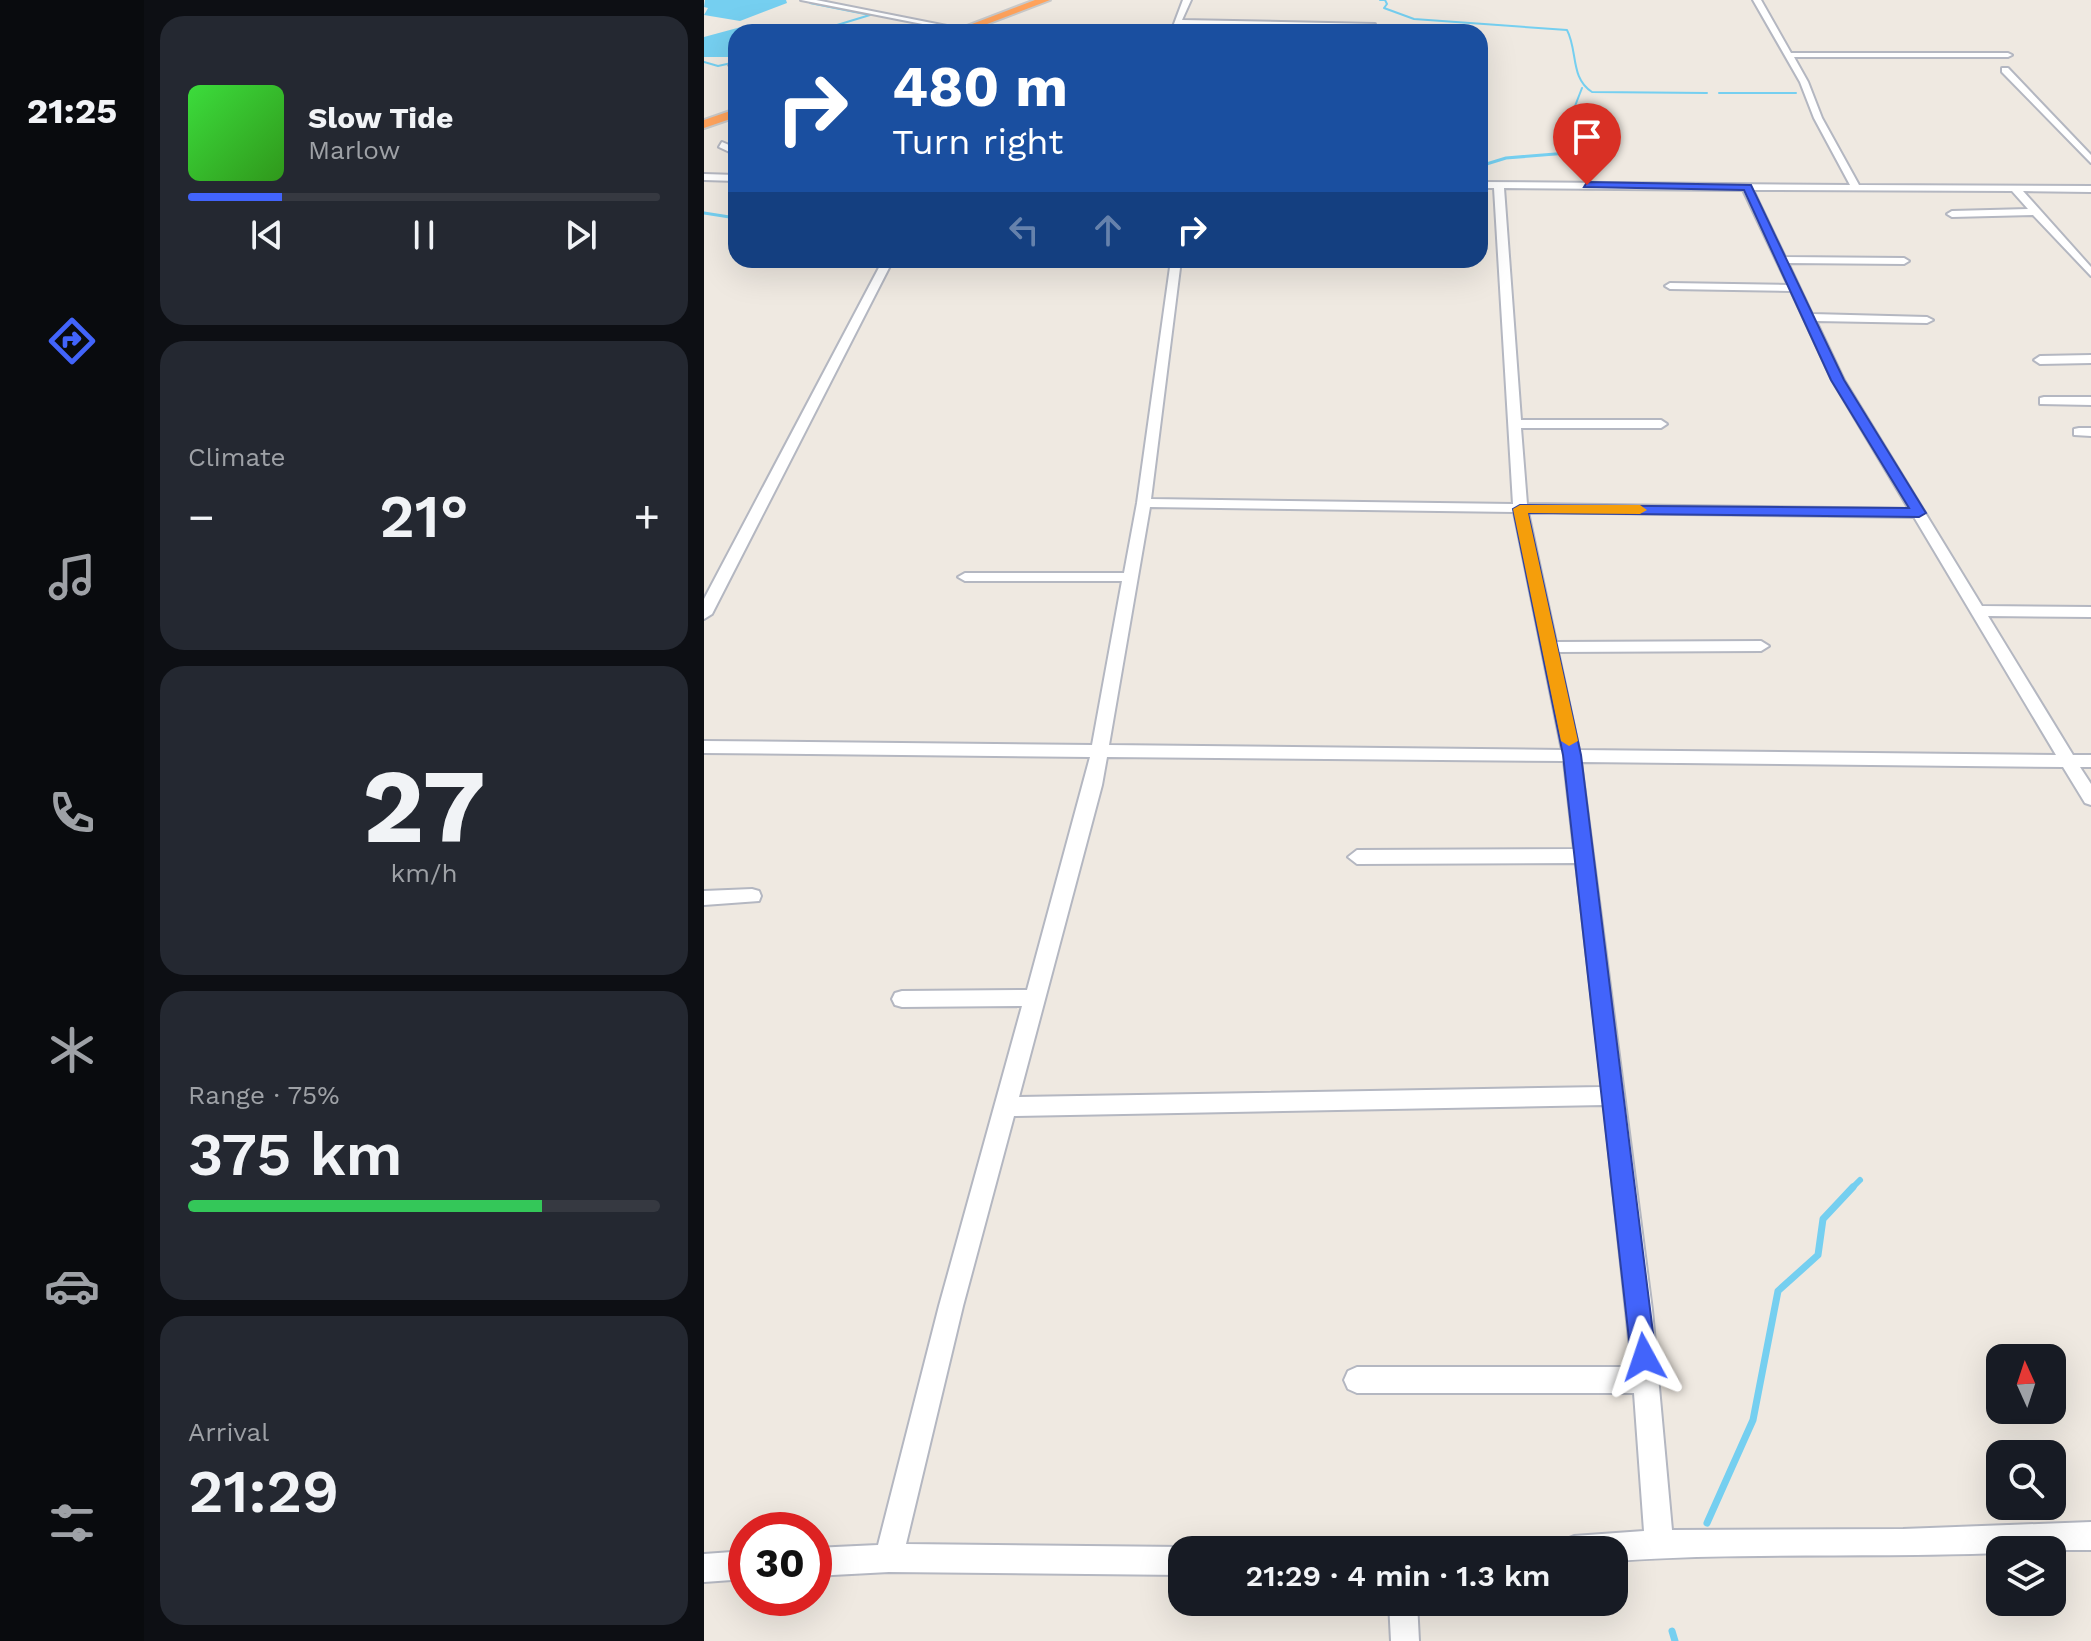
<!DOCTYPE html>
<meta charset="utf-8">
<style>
body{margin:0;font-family:"Work Sans",sans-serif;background:#242831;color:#f1f3f6;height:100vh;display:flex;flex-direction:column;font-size:30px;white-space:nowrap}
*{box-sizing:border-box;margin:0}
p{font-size:26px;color:#9ea1a6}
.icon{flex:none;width:44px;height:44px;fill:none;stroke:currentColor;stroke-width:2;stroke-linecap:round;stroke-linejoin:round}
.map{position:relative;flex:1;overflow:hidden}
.panel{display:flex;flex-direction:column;gap:16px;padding:16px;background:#0d0f14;width:560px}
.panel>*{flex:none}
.top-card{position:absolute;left:24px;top:24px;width:760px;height:244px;border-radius:24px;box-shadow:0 8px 32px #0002;background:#1a4fa0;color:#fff;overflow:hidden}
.needle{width:52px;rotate:357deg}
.buttons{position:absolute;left:1282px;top:1344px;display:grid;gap:16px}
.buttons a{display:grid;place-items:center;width:80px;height:80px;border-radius:16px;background:#171b24;box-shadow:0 8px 32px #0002;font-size:40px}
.speed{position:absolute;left:24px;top:1512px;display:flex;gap:16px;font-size:40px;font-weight:700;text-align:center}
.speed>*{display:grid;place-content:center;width:104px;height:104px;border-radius:50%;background:#171b24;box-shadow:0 8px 32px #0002;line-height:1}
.speed .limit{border:12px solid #d22;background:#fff;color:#111}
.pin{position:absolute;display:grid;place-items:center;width:68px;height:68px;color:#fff;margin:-82px -34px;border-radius:50% 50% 50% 0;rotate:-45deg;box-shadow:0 0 8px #0007}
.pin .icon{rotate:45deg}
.me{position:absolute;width:88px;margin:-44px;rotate:355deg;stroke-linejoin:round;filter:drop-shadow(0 0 6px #0008)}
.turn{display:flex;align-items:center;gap:28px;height:168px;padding:0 32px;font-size:36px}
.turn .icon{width:104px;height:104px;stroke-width:2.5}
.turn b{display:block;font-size:56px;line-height:68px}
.lanes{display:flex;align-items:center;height:76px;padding:0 32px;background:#0003;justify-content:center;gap:40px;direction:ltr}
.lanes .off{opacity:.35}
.big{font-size:60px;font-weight:600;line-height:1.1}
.panel .widget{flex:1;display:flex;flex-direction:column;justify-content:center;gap:12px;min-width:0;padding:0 28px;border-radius:24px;background:#242831}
.panel .dial{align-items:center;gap:0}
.dial b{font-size:104px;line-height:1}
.song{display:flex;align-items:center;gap:24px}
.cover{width:96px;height:96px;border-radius:12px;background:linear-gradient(135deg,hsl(120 70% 55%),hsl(110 70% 35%))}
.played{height:8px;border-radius:4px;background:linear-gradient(90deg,#4264fb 20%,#363941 20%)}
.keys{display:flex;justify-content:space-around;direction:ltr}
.heat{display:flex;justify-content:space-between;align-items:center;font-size:44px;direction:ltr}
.charge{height:12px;border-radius:6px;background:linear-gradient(90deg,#34c759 75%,#363941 0)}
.trip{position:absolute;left:464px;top:1536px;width:460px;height:80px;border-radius:24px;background:#171b24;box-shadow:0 8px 32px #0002;font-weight:600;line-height:80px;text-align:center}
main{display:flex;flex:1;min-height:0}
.tab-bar{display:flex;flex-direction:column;width:144px;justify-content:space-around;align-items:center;background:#090b0e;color:#9ea1a6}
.tab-bar .icon{width:56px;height:56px}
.tab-bar .selected{color:#4264fb}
.tab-bar b{font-size:36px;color:#f1f3f6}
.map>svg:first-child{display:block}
.water{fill:#75cff0}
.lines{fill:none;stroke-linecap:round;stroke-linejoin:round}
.stream-far3{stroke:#75cff0;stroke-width:2}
.stream-far2{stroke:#75cff0;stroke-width:3}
.stream-far1{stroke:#75cff0;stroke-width:6}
.stream{stroke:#75cff0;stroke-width:7}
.minor-casing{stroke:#b4b7c1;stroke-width:4}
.highway-casing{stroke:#c9c9c9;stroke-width:4}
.minor{fill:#fff;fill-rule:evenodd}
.highway{fill:#ffa35c;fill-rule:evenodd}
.route{fill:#4264fb;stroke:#2b41a3;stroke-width:2}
.slow{fill:#f59e0b}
</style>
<main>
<nav class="tab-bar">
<b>21:25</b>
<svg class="icon selected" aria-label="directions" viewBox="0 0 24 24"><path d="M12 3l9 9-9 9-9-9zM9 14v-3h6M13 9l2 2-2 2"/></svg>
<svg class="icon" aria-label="music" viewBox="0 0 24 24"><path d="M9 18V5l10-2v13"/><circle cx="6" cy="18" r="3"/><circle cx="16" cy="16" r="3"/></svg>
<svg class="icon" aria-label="phone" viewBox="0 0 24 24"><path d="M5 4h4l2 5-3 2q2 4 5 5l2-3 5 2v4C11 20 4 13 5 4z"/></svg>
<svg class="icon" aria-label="climate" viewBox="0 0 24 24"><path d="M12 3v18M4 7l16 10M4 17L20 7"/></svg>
<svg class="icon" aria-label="car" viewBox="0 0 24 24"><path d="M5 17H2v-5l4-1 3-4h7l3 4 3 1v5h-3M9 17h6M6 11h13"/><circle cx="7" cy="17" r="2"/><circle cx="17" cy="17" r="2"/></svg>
<svg class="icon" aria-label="filters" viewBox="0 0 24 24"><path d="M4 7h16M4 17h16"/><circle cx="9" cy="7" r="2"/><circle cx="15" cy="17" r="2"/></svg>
</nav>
<section class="panel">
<div class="widget">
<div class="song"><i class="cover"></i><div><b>Slow Tide</b><p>Marlow</p></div></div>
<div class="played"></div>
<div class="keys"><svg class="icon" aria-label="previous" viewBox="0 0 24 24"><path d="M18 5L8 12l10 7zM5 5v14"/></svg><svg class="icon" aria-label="pause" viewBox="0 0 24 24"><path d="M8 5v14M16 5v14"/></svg><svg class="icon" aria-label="next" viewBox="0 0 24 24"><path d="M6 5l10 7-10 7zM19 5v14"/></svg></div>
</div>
<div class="widget"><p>Climate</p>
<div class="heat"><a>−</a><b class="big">21°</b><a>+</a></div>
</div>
<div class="widget dial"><b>27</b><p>km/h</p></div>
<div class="widget"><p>Range · 75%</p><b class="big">375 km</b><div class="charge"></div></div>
<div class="widget"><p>Arrival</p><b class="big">21:29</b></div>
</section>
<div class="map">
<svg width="1387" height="1641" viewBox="0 0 1387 1641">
<rect width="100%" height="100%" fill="#efe9e1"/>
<path class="water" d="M1,0H82L83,3L36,21L0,15L4,8L0,7Z
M37,27L57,32H32V57H0V37Z"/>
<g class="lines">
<path class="stream-far3" d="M676,0H681L683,4L680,8L710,19L863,30C874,51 866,78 888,92L1003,93
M106,3L166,15L110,32
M0,62L14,66L32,62
M1015,93H1092
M876,142L875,114L871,106L878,88"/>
<path class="stream-far2" d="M776,166L802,158L876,152V140
M0,213L32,218"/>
<path class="stream-far1" d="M1147,1189L1156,1180"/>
<path class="stream" d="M1003,1523L1049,1420L1074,1291L1114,1255L1119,1219L1149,1187
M968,1631L971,1641"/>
<defs>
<path id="minor" d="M97,0H112L258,29L254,31Z
M479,0H487L478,20L671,24H476L473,32H467Z
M1049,0H1057L1087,53H1304L1308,55L1304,57H1090L1104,82L1118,118L1155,185L1387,186V192L1319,191L1387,267V276L1329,215L1248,217L1243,214L1248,211L1324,209L1308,191L1049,190L1081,257L1200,258L1205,261L1200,264L1084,263L1108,314L1223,317L1229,320L1223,323L1112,321L1140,380L1278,606L1387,607V617L1284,616L1369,755H1387V767H1376L1387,784V805L1381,803L1359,767L877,762L948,1310L968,1530L1199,1529L1387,1522V1550H1296V1553C1168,1558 1038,1552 910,1561V1550H856L860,1540L870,1536L940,1531L930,1393H653L644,1389L640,1380L644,1371L653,1367H928L900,1105L310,1116L259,1306L202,1544L478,1547L485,1550H478V1575L185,1572L110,1576V1548L174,1545L235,1306L318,1006L198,1007L191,1005L188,999L191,993L198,991L323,990L386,757L0,753V741L388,745L418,581H261L254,577L261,573H420L433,503L467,260H477L447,499L809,504L790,188H776V182L1146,185L1110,118L1096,82ZM800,188L1039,190L1084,285L966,283L961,286L966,289L1087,291L1128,380L1205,509L823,504L817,428H957L963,424L957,420H817ZM446,507L810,512L858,750L405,745ZM824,512L1210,517L1352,755L875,750L854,652L1057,651L1065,646L1057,641L852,642ZM403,757L860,761L870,849L653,850L644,857L653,864L872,863L898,1087L315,1097L398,785Z
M32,62V67L25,65Z
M1298,68H1304L1387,155V163L1298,72Z
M18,142L32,148V155L15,147Z
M0,174L32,175V181L0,180Z
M179,260H189L8,614L0,619V599Z
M1387,355V363L1336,364L1330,360L1336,356Z
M1340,397H1387V405L1336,404V398Z
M1375,428H1387V436L1370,435V429Z
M48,889L55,891L57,896L55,901L0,905V891Z
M42,1551V1579L0,1582V1554Z
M685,1602H713L715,1641H687Z"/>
<path id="highway" d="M331,0H346L262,32H247Z
M32,109V117L0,128V120Z"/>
</defs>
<use href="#minor" class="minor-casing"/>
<use href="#highway" class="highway-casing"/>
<use href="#minor" class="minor"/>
<use href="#highway" class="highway"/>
</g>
<path class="route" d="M883,182L1047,185L1140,380L1222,513L1215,517L824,513L877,755L952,1357L949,1366L940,1369L931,1366L927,1357L859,755L809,509L816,505L1205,508L1127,380L1040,190L880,187Z"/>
<path class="slow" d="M816,505H936L943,510L936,514L824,513L874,741L865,746L857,741L809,509Z"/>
</svg>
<div class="buttons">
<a><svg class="needle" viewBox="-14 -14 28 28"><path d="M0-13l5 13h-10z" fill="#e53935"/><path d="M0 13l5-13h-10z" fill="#9ea1a6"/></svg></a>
<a><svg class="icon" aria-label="search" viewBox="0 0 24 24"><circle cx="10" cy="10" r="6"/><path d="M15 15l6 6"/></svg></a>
<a><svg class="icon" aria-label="layers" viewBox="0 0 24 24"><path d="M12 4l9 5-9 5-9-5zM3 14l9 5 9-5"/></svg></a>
</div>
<div class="speed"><div class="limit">30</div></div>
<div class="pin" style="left:883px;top:185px;background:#d93025"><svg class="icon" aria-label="arrive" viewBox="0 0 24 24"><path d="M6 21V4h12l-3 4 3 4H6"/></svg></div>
<svg class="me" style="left:940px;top:1357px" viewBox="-20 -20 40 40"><path d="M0-17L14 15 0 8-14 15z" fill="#4264fb" stroke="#fff" stroke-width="4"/></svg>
<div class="trip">21:29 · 4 min · 1.3 km</div>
<div class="top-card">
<div class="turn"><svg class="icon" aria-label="right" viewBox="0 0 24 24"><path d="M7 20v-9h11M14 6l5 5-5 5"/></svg><div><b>480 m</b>Turn right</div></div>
<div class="lanes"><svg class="icon off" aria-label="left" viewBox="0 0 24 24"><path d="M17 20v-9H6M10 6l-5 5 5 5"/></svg><svg class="icon off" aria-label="ahead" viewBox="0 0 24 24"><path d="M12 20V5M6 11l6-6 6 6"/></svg><svg class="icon" aria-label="right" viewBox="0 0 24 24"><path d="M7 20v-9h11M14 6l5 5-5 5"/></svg></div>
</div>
</div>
</main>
